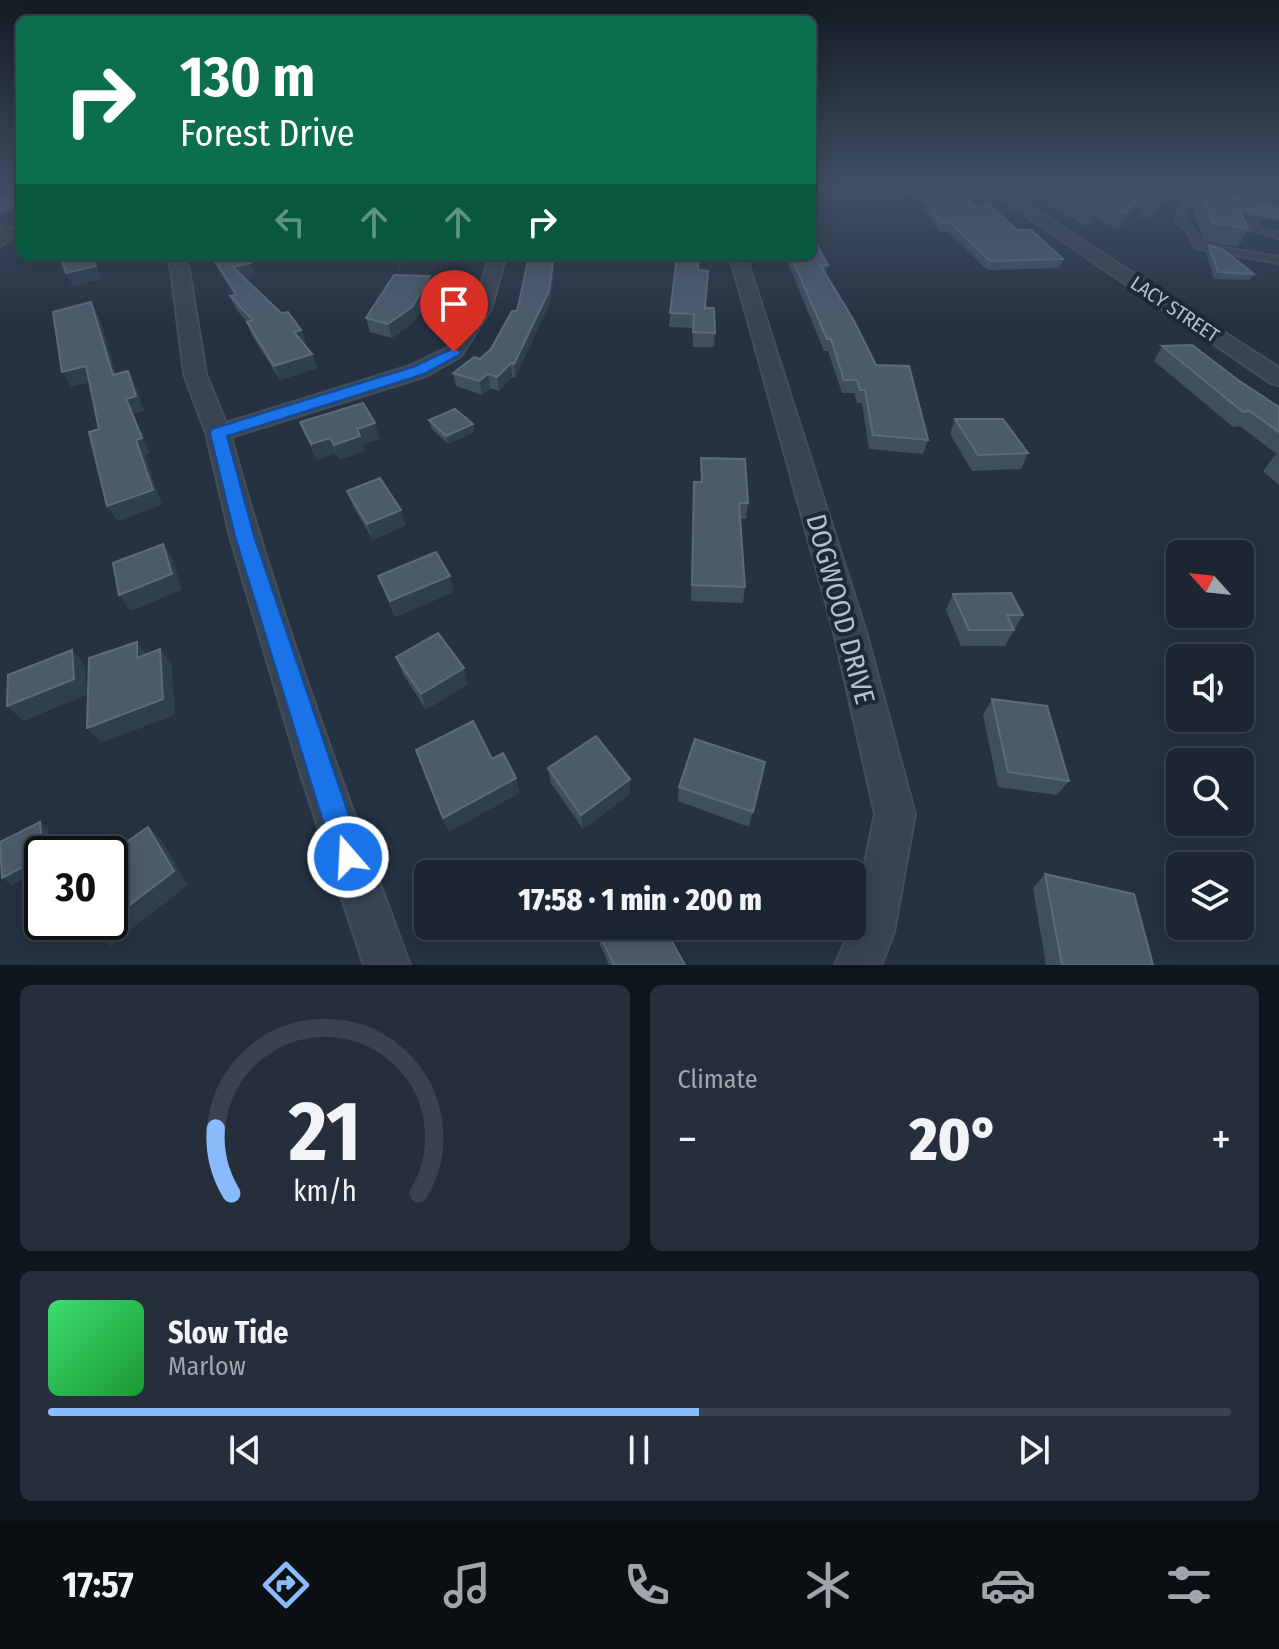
<!DOCTYPE html>
<meta charset="utf-8">
<style>
body{margin:0;font-family:"Fira Sans Condensed",sans-serif;background:#252e3a;color:#f1f3f6;height:100vh;display:flex;flex-direction:column;font-size:30px;white-space:nowrap}
*{box-sizing:border-box;margin:0}
p{font-size:26px;color:#a0a5ac}
.icon{flex:none;width:44px;height:44px;fill:none;stroke:currentColor;stroke-width:2;stroke-linecap:round;stroke-linejoin:round}
.map{position:relative;height:965px;overflow:hidden}
.panel{display:flex;flex-direction:column;gap:20px;padding:20px;background:#0f151c;flex:1}
.panel>*{flex:none}
.banner{position:absolute;left:16px;top:16px;width:800px;height:244px;border-radius:12px;box-shadow:0 4px 20px #0003,0 0 0 2px #3a434d;background:#0b6e4f;color:#fff;overflow:hidden}
.needle{width:52px;rotate:297deg}
.controls{position:absolute;left:1166px;top:540px;display:grid;gap:16px}
.controls a{display:grid;place-items:center;width:88px;height:88px;border-radius:12px;background:#1c2632;box-shadow:0 4px 20px #0003,0 0 0 2px #3a434d;font-size:40px}
.speed{position:absolute;left:24px;top:836px;display:flex;gap:16px;font-size:40px;font-weight:700;text-align:center}
.speed>*{display:grid;place-content:center;width:104px;height:104px;border-radius:50%;background:#1c2632;box-shadow:0 4px 20px #0003,0 0 0 2px #3a434d;line-height:1}
.speed .limit{border:4px solid #111;border-radius:12px;background:#fff;color:#111}
.pin{position:absolute;display:grid;place-items:center;width:68px;height:68px;color:#fff;margin:-82px -34px;border-radius:50% 50% 50% 0;rotate:-45deg;box-shadow:0 0 8px #0007}
.pin .icon{rotate:45deg}
.me{position:absolute;width:88px;margin:-44px;rotate:341deg;stroke-linejoin:round;filter:drop-shadow(0 0 6px #0008)}
.turn{display:flex;align-items:center;gap:28px;height:168px;padding:0 32px;font-size:36px}
.turn .icon{width:104px;height:104px;stroke-width:2.5}
.turn b{display:block;font-size:56px;line-height:68px}
.lanes{display:flex;align-items:center;height:76px;padding:0 32px;background:#0003;justify-content:center;gap:40px;direction:ltr}
.lanes .off{opacity:.35}
.big{font-size:60px;font-weight:800;line-height:1.1}
.panel .tile{flex:1;display:flex;flex-direction:column;justify-content:center;gap:12px;min-width:0;padding:0 28px;border-radius:12px;background:#252e3a}
.panel .dial{align-items:center;gap:0}
.dial svg{height:208px;overflow:visible;fill:none;stroke:#3a434d;stroke-width:7;stroke-linecap:round;text-anchor:middle}
.dial text{fill:#f1f3f6;stroke:none}
.song{display:flex;align-items:center;gap:24px}
.cover{width:96px;height:96px;border-radius:12px;background:linear-gradient(135deg,hsl(140 70% 55%),hsl(130 70% 35%))}
.played{height:8px;border-radius:4px;background:linear-gradient(90deg,#8abbfd 55%,#3a434d 55%)}
.keys{display:flex;justify-content:space-around;direction:ltr}
.heat{display:flex;justify-content:space-between;align-items:center;font-size:44px;direction:ltr}
.panel .tiles{flex:1;display:grid;gap:20px;grid-template-columns:1fr 1fr}
.tile:last-child{grid-column:span 2}
.trip{position:absolute;left:414px;top:860px;width:452px;height:80px;border-radius:12px;background:#1c2632;box-shadow:0 4px 20px #0003,0 0 0 2px #3a434d;font-weight:800;line-height:80px;text-align:center}
.menu{display:flex;height:128px;justify-content:space-around;align-items:center;background:#0b0f14;color:#a0a5ac}
.menu .icon{width:56px;height:56px}
.menu .current{color:#8abbfd}
.menu b{font-size:36px;color:#f1f3f6}
.map>svg:first-child{display:block}
.lines{fill:none;stroke-linecap:round;stroke-linejoin:round}
.service-casing{stroke:#434d5b;stroke-width:4}
.minor-casing{stroke:#434d5b;stroke-width:4}
.primary-casing{stroke:#434d5b;stroke-width:4}
.service{fill:#394452;fill-rule:evenodd}
.minor{fill:#394452;fill-rule:evenodd}
.primary{fill:#576372;fill-rule:evenodd}
.wall{fill:#3f4f60}
.shaded-wall{fill:#2f3f4f}
.building{fill:#4c5b6c;stroke:#5c6b7b;stroke-width:2}
.route{fill:#1a73e8;stroke:#114b97;stroke-width:2}
.labels{text-anchor:middle;stroke-width:8;stroke-linejoin:round;paint-order:stroke}
.far-street-label{font-size:20px;fill:#b6bfcc;stroke:#1e2937}
.near-street-label{font-size:28px;fill:#b6bfcc;stroke:#1e2937}
</style>
<div class="map">
<svg width="1279" height="965" viewBox="0 0 1279 965">
<rect width="100%" height="100%" fill="#253242"/>
<g class="lines">
<defs>
<path id="service" d="M1027,188H1037L1091,221L1084,223Z
M1167,189L1174,191L1147,215H1141V211Z
M1195,194L1202,196L1189,208L1183,221L1193,228L1202,244L1279,257V263L1196,248L1187,231L1175,222L1182,205Z
M1259,207L1263,209L1256,227L1279,232V238L1247,229L1255,209Z
M0,226L17,229L19,233L0,246V239L9,233L0,232Z"/>
<path id="minor" d="M985,188H1002L1279,368V385L1271,383Z
M1239,188H1253L1240,207H1230L1228,204Z
M167,256H183L189,270L206,374L226,423L410,366L447,348L473,309L490,256H506L491,309L461,356L426,376L231,437C280,616 345,791 410,965H364L301,775L230,536L206,433L184,374L171,270Z
M730,256H746L866,632L915,814L894,932L881,965H835L852,926L875,814L834,632Z"/>
<path id="primary" d="M1147,188H1192L1279,206V220L1158,195Z
M20,191V206L0,213V198Z"/>
</defs>
<use href="#service" class="service-casing"/>
<use href="#minor" class="minor-casing"/>
<use href="#primary" class="primary-casing"/>
<use href="#service" class="service"/>
<use href="#minor" class="minor"/>
<use href="#primary" class="primary"/>
</g>
<path class="wall" d="M903,188H961L971,205L1063,259L1059,268L987,270L949,232H939L916,196H907Z
M1044,188H1150L1145,199L1118,230L1095,216L1090,217Z
M1200,192L1248,229L1238,247L1204,241L1192,210Z
M1209,246L1254,274L1250,280L1214,279L1206,253Z
M210,256H245L255,275L244,278L301,330L306,344H304L312,354L317,368L280,380L252,335L247,322L236,309L230,296L234,295Z
M674,256H700L698,270L705,308L715,333L714,347H693V328L669,327L676,263H673Z
M785,256H812L828,265L826,274L876,365L928,440L923,454L869,449L862,403H857L854,393H842L828,351H824Z
M553,261L554,273L550,303L515,378L512,377L499,391L490,388L482,395L456,386L453,373L480,359L491,349Z
M433,289L415,321L392,338L370,332L366,318Z
M1162,346L1238,380L1279,407V485L1263,471L1275,455H1278L1240,426L1233,427L1154,361Z
M955,419L1028,453L1021,469L972,471L950,434Z
M429,420L473,424L474,432L448,444L431,428Z
M300,422L380,439L363,444L365,451L339,460L336,453L317,460Z
M701,458L748,503L746,519H740L745,587L743,603L691,601L694,482H701Z
M347,491L406,525L373,540L353,506Z
M378,576L454,592L395,617Z
M953,594L1023,615L1005,646H961L946,610Z
M396,657L468,684L426,710L402,672Z
M992,699L1069,781L1057,795L998,787L983,715Z
M765,762L749,827L678,801L679,787Z
M548,768L630,794L583,829L551,783Z
M1045,874L1153,965H1046L1033,888Z
M598,932L685,965H609L600,945Z"/>
<path class="shaded-wall" d="M1148,188H1150L1145,199L1118,230L1125,213Z
M92,256H93L102,279L73,286L66,273Z
M398,256H406L399,270L397,259Z
M553,261L554,273L550,303L515,378L514,364Z
M251,263L255,275L237,280L233,267Z
M430,276L433,289L415,321L392,338L388,324Z
M91,302L99,316L121,390L113,375Z
M301,330L306,344L299,346L294,332Z
M312,354L317,368L280,380L274,366Z
M511,363L512,377L499,391L497,377Z
M86,366L94,381L71,387L62,372Z
M128,371L136,386L144,411L134,414L150,453L145,455L162,505L118,521L107,506L136,440L126,399Z
M488,374L490,388L482,395L479,381Z
M375,423L380,439L363,444L365,451L339,460L334,445L357,429Z
M473,424L474,432L448,444L446,436Z
M330,438L336,453L317,460L311,444Z
M401,510L406,525L373,540L367,524Z
M163,544L173,560L182,590L130,611L119,595Z
M450,576L454,592L395,617L390,601Z
M137,642L149,658H137Z
M160,649L172,665L175,715L101,743L87,728Z
M72,650L85,666L87,695L23,721L7,706Z
M464,668L468,684L426,710L421,694Z
M516,778L520,793L449,832L443,818Z
M630,779V794L583,829L581,815Z
M40,822L48,829L51,854H43Z
M148,827L162,841L188,885L110,946L92,934L108,922H110Z
M42,857V868L12,885L2,878Z"/>
<path class="building" d="M918,188H961L971,205L989,204L1017,230H1031L1063,259L990,261L951,223H941Z
M1075,188H1148L1125,213L1102,200L1096,201Z
M1200,192L1233,196L1248,229L1213,223Z
M812,236L828,265H820L853,319L876,365L909,366L928,440L873,435L865,390H860L857,380H844L831,339H827L791,256H812Z
M1209,246L1222,249L1254,274L1218,272Z
M60,256H92L96,266L66,273Z
M212,256H245L251,263L233,267L281,313L288,312L301,330L294,332L312,354L274,366L247,322L253,320L230,296L237,295Z
M677,256H699L698,270L708,271L705,308H714L715,333L693,332L694,314L670,313Z
M528,261H553L549,291L514,364L511,363L497,377L488,374L479,381L453,373L474,357L480,359L491,349L512,311H517Z
M394,275L430,276L412,307L388,324L366,318Z
M91,302L113,375L128,371L136,396L126,399L142,438L136,440L153,490L107,506L89,432L99,429L86,366L62,372L53,312Z
M1192,345L1238,380L1279,407V432L1250,411L1243,412L1162,346Z
M363,403L375,423L357,429L360,436L334,445L330,438L311,444L300,422Z
M455,409L473,424L446,436L429,420Z
M955,419H1003L1028,453L978,455Z
M701,458L745,459L748,503H739L745,587L692,585L694,482H702Z
M380,478L401,510L367,524L347,491Z
M163,544L172,574L119,595L113,563Z
M436,552L450,576L390,601L378,576Z
M1011,593L1023,615H1007L1014,630H969L953,594Z
M438,633L464,668L421,694L396,657Z
M137,642V658L160,649L163,699L87,728L89,658Z
M72,650L74,679L7,706L8,675Z
M992,699L1047,706L1069,781L1008,772Z
M473,721L492,759L503,753L516,778L443,818L416,750Z
M596,736L630,779L581,815L548,768Z
M695,739L765,762L753,812L679,787Z
M40,822L43,854L42,857L2,878L0,842Z
M148,827L174,871L110,920V854Z
M1045,874L1134,894L1153,965H1062Z
M87,922H108L92,934Z
M608,926H663L685,965H614L598,932Z"/>
<linearGradient id="sky" x2="0" y2="1"><stop stop-color="#141c24"/><stop offset="0.58" stop-color="#404f65"/><stop offset="1" stop-color="#404f65" stop-opacity="0"/></linearGradient>
<rect width="1279" height="323" fill="url(#sky)"/>
<path class="route" d="M454,348L461,352L459,355L424,374L227,436L254,536L363,857L359,867L348,871L338,867L334,857L235,536L210,433L212,429L413,367Z"/>
<g class="labels">
<g class="far-street-label">
<text transform="translate(1175 309) rotate(34)" y="7">LACY STREET</text>
</g>
<g class="near-street-label">
<text transform="translate(841 609) rotate(75)" y="10">DOGWOOD DRIVE</text>
</g>
</g>
</svg>
<div class="controls">
<a><svg class="needle" viewBox="-14 -14 28 28"><path d="M0-13l5 13h-10z" fill="#e53935"/><path d="M0 13l5-13h-10z" fill="#a0a5ac"/></svg></a>
<a><svg class="icon" aria-label="sound" viewBox="0 0 24 24"><path d="M4 9h4l5-4v14l-5-4H4zM17 9q2 3 0 6"/></svg></a>
<a><svg class="icon" aria-label="search" viewBox="0 0 24 24"><circle cx="10" cy="10" r="6"/><path d="M15 15l6 6"/></svg></a>
<a><svg class="icon" aria-label="layers" viewBox="0 0 24 24"><path d="M12 4l9 5-9 5-9-5zM3 14l9 5 9-5"/></svg></a>
</div>
<div class="speed"><div class="limit">30</div></div>
<div class="pin" style="left:454px;top:352px;background:#d93025"><svg class="icon" aria-label="arrive" viewBox="0 0 24 24"><path d="M6 21V4h12l-3 4 3 4H6"/></svg></div>
<svg class="me" style="left:348px;top:857px" viewBox="-20 -20 40 40"><circle r="17" fill="#1a73e8" stroke="#fff" stroke-width="3"/><path d="M0-11L8 9 0 5-8 9z" fill="#fff"/></svg>
<div class="trip">17:58 · 1 min · 200 m</div>
<div class="banner">
<div class="turn"><svg class="icon" aria-label="right" viewBox="0 0 24 24"><path d="M7 20v-9h11M14 6l5 5-5 5"/></svg><div><b>130 m</b>Forest Drive</div></div>
<div class="lanes"><svg class="icon off" aria-label="left" viewBox="0 0 24 24"><path d="M17 20v-9H6M10 6l-5 5 5 5"/></svg><svg class="icon off" aria-label="ahead" viewBox="0 0 24 24"><path d="M12 20V5M6 11l6-6 6 6"/></svg><svg class="icon off" aria-label="ahead" viewBox="0 0 24 24"><path d="M12 20V5M6 11l6-6 6 6"/></svg><svg class="icon" aria-label="right" viewBox="0 0 24 24"><path d="M7 20v-9h11M14 6l5 5-5 5"/></svg></div>
</div>
</div>
<section class="panel">
<div class="tiles">
<div class="tile dial"><svg viewBox="0 0 100 80">
<path d="M14 69A42 42 0 1 1 86 69"/>
<path d="M14 69A42 42 0 0 1 8 44" stroke="#8abbfd"/>
<text x="50" y="56" font-size="32" font-weight="700">21</text>
<text x="50" y="72" font-size="11">km/h</text>
</svg></div>
<div class="tile"><p>Climate</p>
<div class="heat"><a>−</a><b class="big">20°</b><a>+</a></div>
</div>
<div class="tile">
<div class="song"><i class="cover"></i><div><b>Slow Tide</b><p>Marlow</p></div></div>
<div class="played"></div>
<div class="keys"><svg class="icon" aria-label="previous" viewBox="0 0 24 24"><path d="M18 5L8 12l10 7zM5 5v14"/></svg><svg class="icon" aria-label="pause" viewBox="0 0 24 24"><path d="M8 5v14M16 5v14"/></svg><svg class="icon" aria-label="next" viewBox="0 0 24 24"><path d="M6 5l10 7-10 7zM19 5v14"/></svg></div>
</div>
</div>
</section>
<nav class="menu">
<b>17:57</b>
<svg class="icon current" aria-label="directions" viewBox="0 0 24 24"><path d="M12 3l9 9-9 9-9-9zM9 14v-3h6M13 9l2 2-2 2"/></svg>
<svg class="icon" aria-label="music" viewBox="0 0 24 24"><path d="M9 18V5l10-2v13"/><circle cx="6" cy="18" r="3"/><circle cx="16" cy="16" r="3"/></svg>
<svg class="icon" aria-label="phone" viewBox="0 0 24 24"><path d="M5 4h4l2 5-3 2q2 4 5 5l2-3 5 2v4C11 20 4 13 5 4z"/></svg>
<svg class="icon" aria-label="climate" viewBox="0 0 24 24"><path d="M12 3v18M4 7l16 10M4 17L20 7"/></svg>
<svg class="icon" aria-label="car" viewBox="0 0 24 24"><path d="M5 17H2v-5l4-1 3-4h7l3 4 3 1v5h-3M9 17h6M6 11h13"/><circle cx="7" cy="17" r="2"/><circle cx="17" cy="17" r="2"/></svg>
<svg class="icon" aria-label="filters" viewBox="0 0 24 24"><path d="M4 7h16M4 17h16"/><circle cx="9" cy="7" r="2"/><circle cx="15" cy="17" r="2"/></svg>
</nav>
